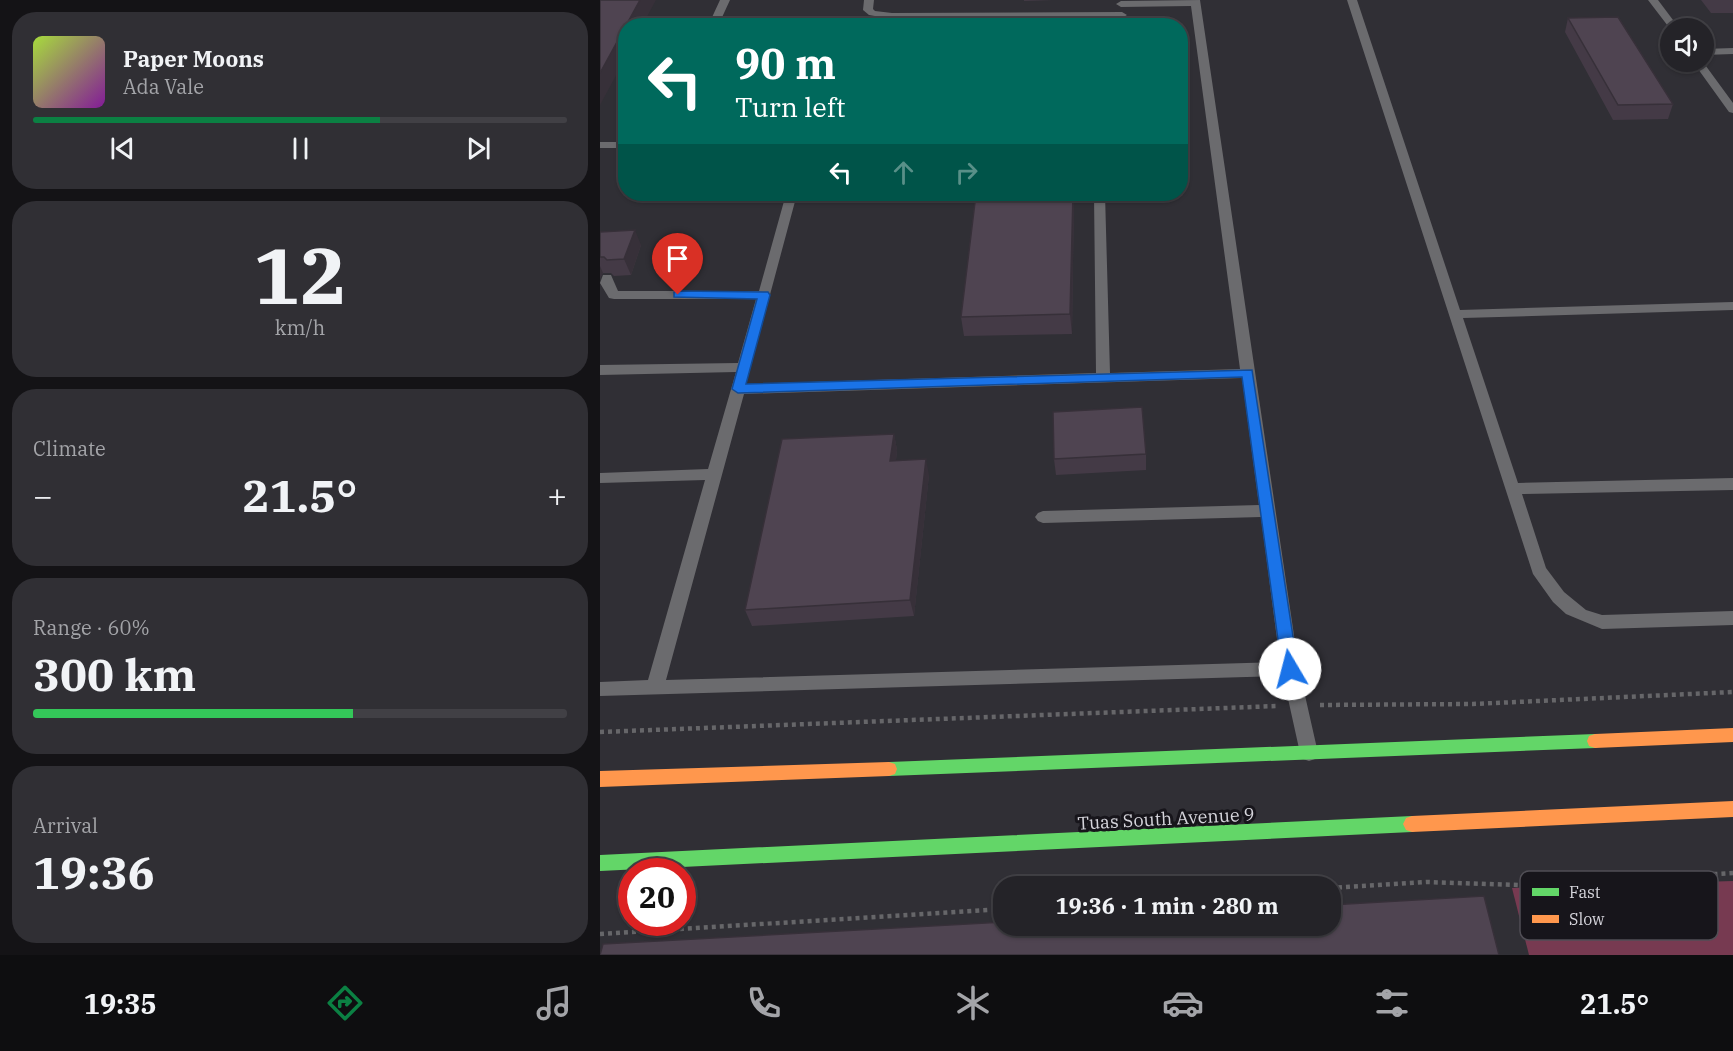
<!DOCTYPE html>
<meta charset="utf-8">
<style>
body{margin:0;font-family:"IBM Plex Serif",serif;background:#302f34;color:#f1f3f6;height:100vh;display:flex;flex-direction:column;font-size:22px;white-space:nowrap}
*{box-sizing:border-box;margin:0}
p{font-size:20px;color:#a3a4a8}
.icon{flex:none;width:33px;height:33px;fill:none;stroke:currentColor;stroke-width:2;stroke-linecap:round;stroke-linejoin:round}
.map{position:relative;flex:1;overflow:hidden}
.drawer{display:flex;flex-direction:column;gap:12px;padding:12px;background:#141316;width:600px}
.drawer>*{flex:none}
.guide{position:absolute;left:18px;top:18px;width:570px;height:183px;border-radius:24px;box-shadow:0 2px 4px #0004,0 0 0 2px #414045;background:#00695c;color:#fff;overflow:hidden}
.buttons{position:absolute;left:1060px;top:18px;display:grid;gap:12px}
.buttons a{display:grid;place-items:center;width:54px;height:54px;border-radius:50%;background:#242328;box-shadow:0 2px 4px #0004,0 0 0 2px #414045;font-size:30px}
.speed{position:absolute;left:18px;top:858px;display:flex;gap:12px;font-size:30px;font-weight:700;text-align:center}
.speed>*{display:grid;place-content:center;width:78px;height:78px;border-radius:50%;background:#242328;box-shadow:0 2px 4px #0004,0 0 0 2px #414045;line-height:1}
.speed .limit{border:9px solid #d22;background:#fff;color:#111}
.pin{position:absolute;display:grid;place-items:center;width:51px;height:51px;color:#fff;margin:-62px -26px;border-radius:50% 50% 50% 0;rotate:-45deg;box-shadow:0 0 6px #0007}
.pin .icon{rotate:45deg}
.me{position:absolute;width:66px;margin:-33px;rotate:352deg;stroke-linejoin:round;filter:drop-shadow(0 0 4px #0008)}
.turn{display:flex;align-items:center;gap:21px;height:126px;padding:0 18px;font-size:27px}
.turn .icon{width:78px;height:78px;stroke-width:2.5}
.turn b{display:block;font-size:42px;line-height:51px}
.lanes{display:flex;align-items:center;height:57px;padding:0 18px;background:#0003;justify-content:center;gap:30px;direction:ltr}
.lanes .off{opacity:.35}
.big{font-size:45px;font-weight:700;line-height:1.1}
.drawer .card{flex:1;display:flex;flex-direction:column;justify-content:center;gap:9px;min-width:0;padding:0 21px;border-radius:24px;background:#302f34}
.drawer .dial{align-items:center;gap:0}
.dial b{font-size:78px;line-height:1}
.song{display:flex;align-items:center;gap:18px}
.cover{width:72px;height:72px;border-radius:9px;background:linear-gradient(135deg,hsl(80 70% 55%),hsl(290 70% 35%))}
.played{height:6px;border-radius:3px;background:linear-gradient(90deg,#0b8043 65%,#414045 65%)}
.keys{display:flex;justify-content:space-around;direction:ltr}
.heat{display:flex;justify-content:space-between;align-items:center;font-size:33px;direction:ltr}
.charge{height:9px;border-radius:4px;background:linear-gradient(90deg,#34c759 60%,#414045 0)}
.trip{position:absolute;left:393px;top:876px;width:348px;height:60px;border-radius:24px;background:#242328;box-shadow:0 2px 4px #0004,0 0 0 2px #414045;font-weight:700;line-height:60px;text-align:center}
.tab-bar{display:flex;height:96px;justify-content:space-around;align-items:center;background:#0e0e10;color:#a3a4a8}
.tab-bar .icon{width:42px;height:42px}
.tab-bar .on{color:#0b8043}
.tab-bar b{font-size:27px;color:#f1f3f6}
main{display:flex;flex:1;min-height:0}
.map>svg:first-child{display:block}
.green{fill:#773a51}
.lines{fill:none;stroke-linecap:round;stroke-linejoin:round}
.path{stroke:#666669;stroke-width:4.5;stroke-dasharray:4 4;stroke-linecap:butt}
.lane{fill:#6b6b6e;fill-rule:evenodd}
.fast{fill:#63d668;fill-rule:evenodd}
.slow{fill:#ff974d;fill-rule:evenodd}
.wall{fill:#443a46}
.shaded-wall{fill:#373039}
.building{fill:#4f4451;stroke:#373039;stroke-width:1.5}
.route{fill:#1a73e8;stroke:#114b97;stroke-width:1.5}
.labels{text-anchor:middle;stroke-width:6;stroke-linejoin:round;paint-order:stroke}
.near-street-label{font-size:18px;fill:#d5d4db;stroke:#17151b}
.key{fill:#17151b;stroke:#504e55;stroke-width:1.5}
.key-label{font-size:16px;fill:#d5d4db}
</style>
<main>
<section class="drawer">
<div class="card">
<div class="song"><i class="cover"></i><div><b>Paper Moons</b><p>Ada Vale</p></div></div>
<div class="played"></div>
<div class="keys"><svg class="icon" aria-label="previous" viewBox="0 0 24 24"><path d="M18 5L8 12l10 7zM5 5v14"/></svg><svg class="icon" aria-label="pause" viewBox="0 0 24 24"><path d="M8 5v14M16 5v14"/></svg><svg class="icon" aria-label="next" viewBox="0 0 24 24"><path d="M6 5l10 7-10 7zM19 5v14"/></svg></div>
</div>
<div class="card dial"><b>12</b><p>km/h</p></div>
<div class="card"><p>Climate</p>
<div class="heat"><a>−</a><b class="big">21.5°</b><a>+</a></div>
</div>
<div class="card"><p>Range · 60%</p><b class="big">300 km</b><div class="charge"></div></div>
<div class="card"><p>Arrival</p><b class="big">19:36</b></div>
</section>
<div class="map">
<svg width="1133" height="955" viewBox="0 0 1133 955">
<rect width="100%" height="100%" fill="#302f35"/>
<path class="green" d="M1133,881V955H929L912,888Z"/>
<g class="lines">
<path class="path" d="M720,705L873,704L1133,692
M0,732L677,706
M730,888L826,882L920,885L1133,873
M0,934L404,909"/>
<path class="lane" d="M120,0H130L118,26H108Z
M264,0H274L273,9L275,11L292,13L522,12L527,15L522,18L292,19L269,15L263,10Z
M600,0L699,669L718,753L715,759L709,761L703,759L700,753L683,676L0,696V682L48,680L105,480L0,483V473L108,469L136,372L0,375V365L138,363L156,299H14L9,298L0,283L3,275H11L18,291H159L186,194H197L146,384L496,373L494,194H505L510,373L640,369L591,6L521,7L516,4L521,1ZM642,378L659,505L443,511L438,513L435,517L438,521L443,523L661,517L680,662L66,680L144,394Z
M747,0H757L860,310L1133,302V310L863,318L918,483L1133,478V490L922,494L946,568L964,592L986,610L1002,615L1133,611V625L1002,629L966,614L953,602L933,574Z
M1048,0H1058L1079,28L1071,30Z
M1133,48V54L1104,55V49Z
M1093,62H1103L1133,103V113L1129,112Z
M0,142H26V148H0Z"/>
<path class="fast" d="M995,734L1001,736L1003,741L1001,746L995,748L289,776L283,774L281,769L283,764L289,762Z
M812,816L818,818L821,824L818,830L812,832L0,871V855Z"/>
<path class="slow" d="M1133,728V742L995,748L989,746L987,741L989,736L995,734Z
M289,762L295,764L297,769L295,774L289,776L0,787V771Z
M1133,801V817L812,832L806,830L803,824L806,818L812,816Z"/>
</g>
<path class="wall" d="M424,0H453L424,1Z
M1101,0H1133V13H1111Z
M968,18L1073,104L1068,119L1013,120L965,32Z
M221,194H474L472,334L364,336L361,317L375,201H223Z
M0,232L41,245L31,275L14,276L11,273H3L0,278Z
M294,434L297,450L296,460L329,475L314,616L152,626L145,610Z
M546,454V470L456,475L454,459Z"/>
<path class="shaded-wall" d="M40,0H56L42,26H26Z
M26,26V57L0,105V73Z
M473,194H474L472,334L470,314Z
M35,230L41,245L31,275L24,259Z
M0,266L3,273L0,278Z
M294,434L297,450L294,477L290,461Z
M326,459L329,475L314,616L310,600Z"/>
<path class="building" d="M0,0H40L0,73Z
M1018,17L1073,104L1018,105L968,18Z
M376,194H473L470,314L361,317Z
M35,230L24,259L7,260L4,257H0V232Z
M542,407L546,454L454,459L453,412Z
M294,434L290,461L326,459L310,600L145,610L182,439Z
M884,896L899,955H0L3,944L404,922V926H730V905Z"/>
<path class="route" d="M78,291L168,292L170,295L146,384L652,370L698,669L696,673L690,675L685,673L682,669L642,377L138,393L132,389L157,299L74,297V292Z"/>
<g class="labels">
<g class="near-street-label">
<text transform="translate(566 819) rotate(-3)" y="6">Tuas South Avenue 9</text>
</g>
</g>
<rect x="920" y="871" width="198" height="69" rx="9" class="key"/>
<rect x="932" y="888" width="27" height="8" fill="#63d668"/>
<rect x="932" y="915" width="27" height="8" fill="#ff974d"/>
<g class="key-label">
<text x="969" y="898">Fast</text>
<text x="969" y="925">Slow</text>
</g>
</svg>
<div class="buttons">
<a><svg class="icon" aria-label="sound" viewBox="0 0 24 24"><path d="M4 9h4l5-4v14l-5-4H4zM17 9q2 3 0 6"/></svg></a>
</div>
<div class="speed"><div class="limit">20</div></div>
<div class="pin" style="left:78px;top:295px;background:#d93025"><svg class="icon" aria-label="arrive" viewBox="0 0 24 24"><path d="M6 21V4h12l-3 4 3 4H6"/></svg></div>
<svg class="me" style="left:690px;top:669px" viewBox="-20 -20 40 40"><circle r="19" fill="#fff"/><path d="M0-13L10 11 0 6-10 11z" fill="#1a73e8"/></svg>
<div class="trip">19:36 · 1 min · 280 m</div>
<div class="guide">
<div class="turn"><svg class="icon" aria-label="left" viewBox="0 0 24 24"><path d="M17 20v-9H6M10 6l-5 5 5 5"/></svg><div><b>90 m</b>Turn left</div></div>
<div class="lanes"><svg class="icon" aria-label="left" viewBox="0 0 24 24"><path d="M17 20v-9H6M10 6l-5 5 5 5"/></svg><svg class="icon off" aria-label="ahead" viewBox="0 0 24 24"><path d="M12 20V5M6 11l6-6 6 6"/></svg><svg class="icon off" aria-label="right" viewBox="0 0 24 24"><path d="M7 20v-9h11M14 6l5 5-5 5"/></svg></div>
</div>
</div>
</main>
<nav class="tab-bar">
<b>19:35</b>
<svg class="icon on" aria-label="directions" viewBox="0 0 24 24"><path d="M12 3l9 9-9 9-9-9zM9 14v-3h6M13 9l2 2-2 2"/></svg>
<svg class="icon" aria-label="music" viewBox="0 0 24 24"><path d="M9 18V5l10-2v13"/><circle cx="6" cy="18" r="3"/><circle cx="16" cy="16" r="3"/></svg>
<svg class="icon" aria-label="phone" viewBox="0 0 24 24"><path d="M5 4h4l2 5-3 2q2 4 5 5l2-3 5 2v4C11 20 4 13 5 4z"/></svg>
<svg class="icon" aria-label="climate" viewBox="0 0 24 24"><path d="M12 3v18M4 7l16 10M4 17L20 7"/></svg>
<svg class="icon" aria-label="car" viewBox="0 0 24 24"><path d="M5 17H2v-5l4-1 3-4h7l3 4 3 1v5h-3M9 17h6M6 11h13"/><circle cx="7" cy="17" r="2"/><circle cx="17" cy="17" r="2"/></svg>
<svg class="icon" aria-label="filters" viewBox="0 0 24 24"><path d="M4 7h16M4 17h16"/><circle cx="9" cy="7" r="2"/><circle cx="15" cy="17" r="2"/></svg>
<b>21.5°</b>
</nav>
